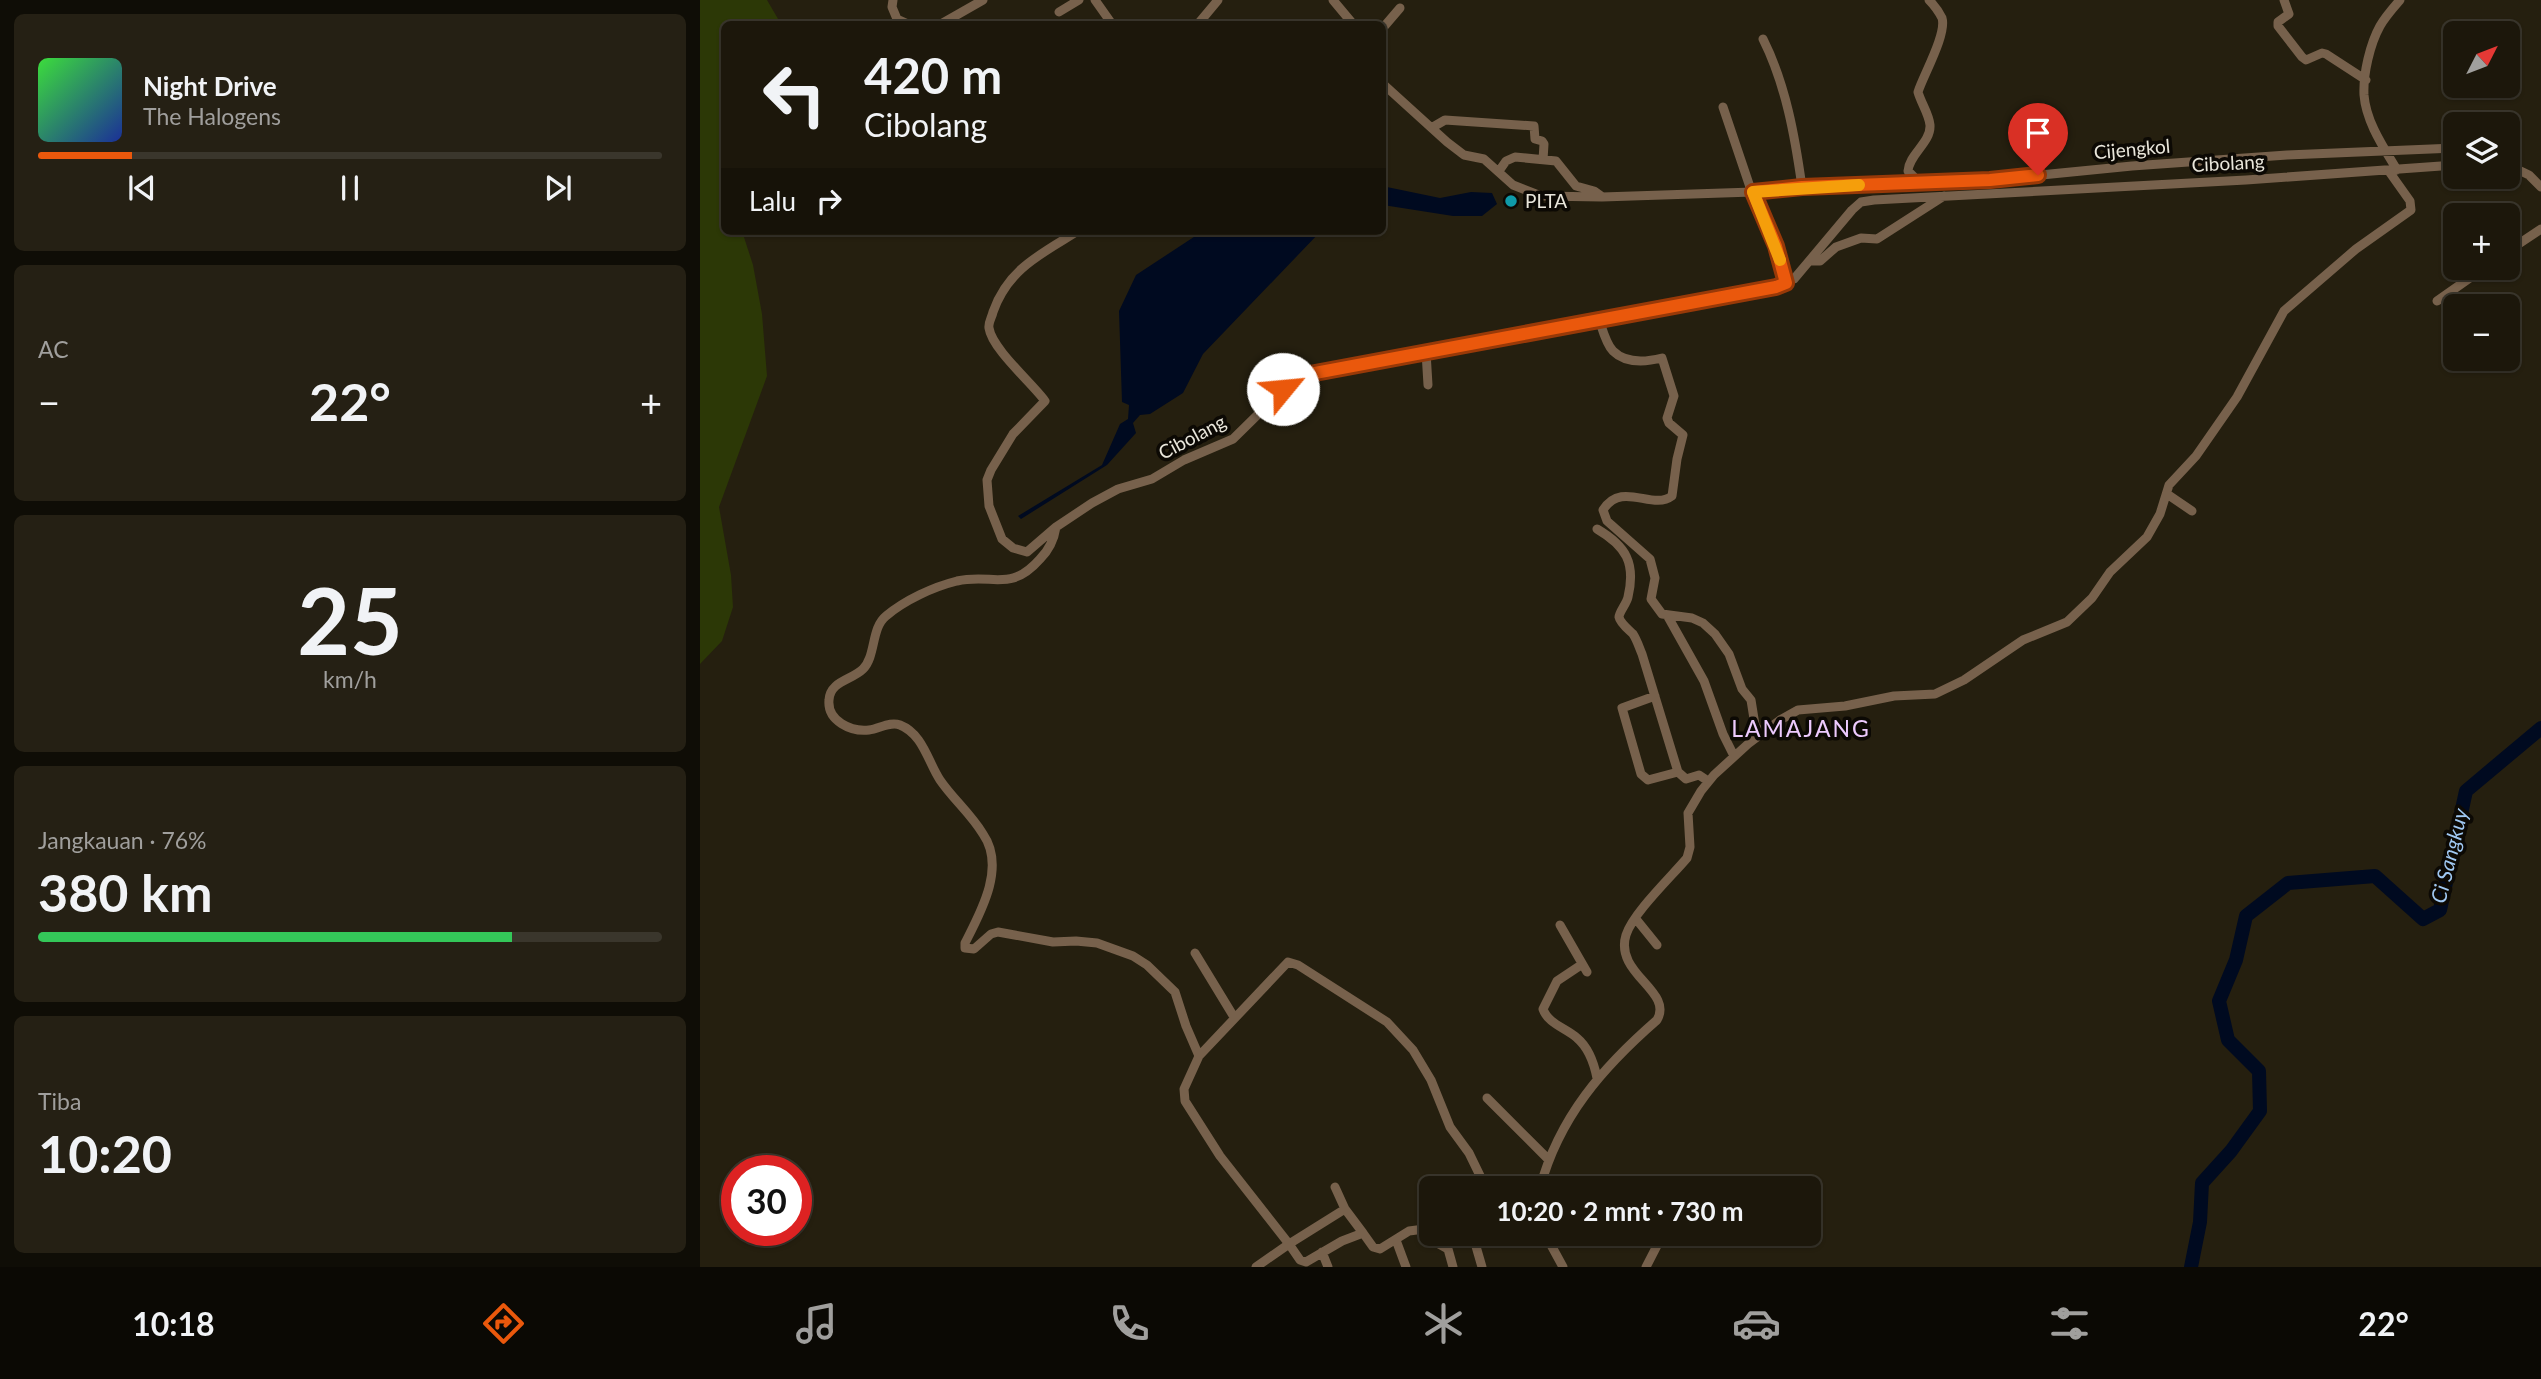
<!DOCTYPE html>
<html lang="id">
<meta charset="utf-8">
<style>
body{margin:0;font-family:Lato,sans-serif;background:#252014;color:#f1f3f6;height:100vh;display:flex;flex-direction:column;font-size:26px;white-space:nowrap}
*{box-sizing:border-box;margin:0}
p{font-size:23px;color:#a09f9d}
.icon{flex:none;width:38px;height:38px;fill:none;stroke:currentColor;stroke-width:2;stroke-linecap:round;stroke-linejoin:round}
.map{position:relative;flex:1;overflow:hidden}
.panel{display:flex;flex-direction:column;gap:14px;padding:14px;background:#0f0d06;width:700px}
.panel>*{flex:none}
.top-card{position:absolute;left:21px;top:21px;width:665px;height:214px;border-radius:10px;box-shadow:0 2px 5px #0004,0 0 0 2px #3a362c;background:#1c170b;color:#f1f3f6;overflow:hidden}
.needle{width:46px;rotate:48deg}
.fabs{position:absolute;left:1743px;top:21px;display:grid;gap:14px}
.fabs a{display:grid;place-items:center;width:77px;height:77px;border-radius:10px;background:#1c170b;box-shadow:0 2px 5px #0004,0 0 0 2px #3a362c;font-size:35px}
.speed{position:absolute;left:21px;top:1155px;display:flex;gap:14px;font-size:35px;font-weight:700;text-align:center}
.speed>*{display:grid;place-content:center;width:91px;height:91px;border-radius:50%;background:#1c170b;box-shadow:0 2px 5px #0004,0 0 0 2px #3a362c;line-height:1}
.speed .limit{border:10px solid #d22;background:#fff;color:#111}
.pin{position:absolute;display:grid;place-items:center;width:60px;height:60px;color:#fff;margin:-72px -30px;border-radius:50% 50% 50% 0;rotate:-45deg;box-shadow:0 0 7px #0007}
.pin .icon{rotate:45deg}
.me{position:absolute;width:77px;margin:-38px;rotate:62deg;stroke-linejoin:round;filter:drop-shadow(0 0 5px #0008)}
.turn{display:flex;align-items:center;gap:24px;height:147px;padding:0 28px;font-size:32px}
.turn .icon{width:91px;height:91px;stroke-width:2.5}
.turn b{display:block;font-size:49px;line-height:60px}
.then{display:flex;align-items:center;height:66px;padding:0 28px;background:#0003;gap:14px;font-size:26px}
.big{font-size:52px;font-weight:700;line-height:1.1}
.panel .tile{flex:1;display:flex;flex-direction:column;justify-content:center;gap:10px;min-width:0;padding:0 24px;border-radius:10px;background:#252014}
.panel .dial{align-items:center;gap:0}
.dial b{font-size:91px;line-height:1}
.song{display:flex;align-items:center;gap:21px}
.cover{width:84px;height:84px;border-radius:10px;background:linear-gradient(135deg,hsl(120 70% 55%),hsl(230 70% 35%))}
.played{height:7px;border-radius:4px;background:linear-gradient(90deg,#ea580c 15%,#3a362c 15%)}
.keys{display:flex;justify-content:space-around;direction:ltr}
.heat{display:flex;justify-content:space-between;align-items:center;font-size:38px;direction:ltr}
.charge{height:10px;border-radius:5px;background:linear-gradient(90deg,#34c759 76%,#3a362c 0)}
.trip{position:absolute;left:719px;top:1176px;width:402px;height:70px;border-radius:10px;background:#1c170b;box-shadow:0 2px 5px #0004,0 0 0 2px #3a362c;font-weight:700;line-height:70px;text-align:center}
.dock{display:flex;height:112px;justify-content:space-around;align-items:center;background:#0b0904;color:#a09f9d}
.dock .icon{width:49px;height:49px}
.dock .current{color:#ea580c}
.dock b{font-size:32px;color:#f1f3f6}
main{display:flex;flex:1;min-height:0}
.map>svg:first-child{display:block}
.green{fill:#2c3806}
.water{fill:#000a20}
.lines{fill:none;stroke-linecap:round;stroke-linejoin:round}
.river{stroke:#000a20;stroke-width:14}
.minor{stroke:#77614c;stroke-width:9}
.route-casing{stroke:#983908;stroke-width:18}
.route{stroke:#ea580c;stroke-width:12}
.slow{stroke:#f59e0b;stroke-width:12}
.culture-dot{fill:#0f9aa8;stroke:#0c0904;stroke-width:2.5}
.labels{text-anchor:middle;stroke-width:7;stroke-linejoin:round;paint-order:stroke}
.street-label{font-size:19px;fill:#e9e6db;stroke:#0c0904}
.poi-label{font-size:19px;fill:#e9e6db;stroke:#0c0904;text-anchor:start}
.water-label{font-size:21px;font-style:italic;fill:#a0c8f2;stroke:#0c0904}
.quarter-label{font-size:23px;letter-spacing:2px;fill:#edcafe;stroke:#0c0904}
</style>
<main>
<section class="panel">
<div class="tile">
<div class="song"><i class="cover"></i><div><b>Night Drive</b><p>The Halogens</p></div></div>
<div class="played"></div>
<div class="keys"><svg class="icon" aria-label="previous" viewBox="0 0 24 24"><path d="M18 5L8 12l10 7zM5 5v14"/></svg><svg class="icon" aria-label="pause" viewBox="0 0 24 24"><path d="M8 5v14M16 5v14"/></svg><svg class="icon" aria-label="next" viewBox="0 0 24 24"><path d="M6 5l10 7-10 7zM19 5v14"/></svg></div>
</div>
<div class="tile"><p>AC</p>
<div class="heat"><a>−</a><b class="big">22°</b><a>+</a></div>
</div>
<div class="tile dial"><b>25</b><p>km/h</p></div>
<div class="tile"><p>Jangkauan · 76%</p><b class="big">380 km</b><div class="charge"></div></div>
<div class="tile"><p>Tiba</p><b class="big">10:20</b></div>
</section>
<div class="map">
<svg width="1841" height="1267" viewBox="0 0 1841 1267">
<rect width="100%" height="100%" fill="#251f0f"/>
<path class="green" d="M0,0H67L81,24H24V231H42L53,265L62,314L67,376L19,507L31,575L33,607L22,641L0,664Z"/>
<path class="water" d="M682,186L740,198L771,192L792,193L797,204L782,216H753L683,205Z
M503,231H621L503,354L483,393L450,414L440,415L433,423L436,433L407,465L321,519L318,516L402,465L420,424L428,419L429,405L422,402L419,311L436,275Z"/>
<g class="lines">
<path class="river" d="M1491,1267L1500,1222L1502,1183L1531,1151L1560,1111L1559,1071L1528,1040L1519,1001L1536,960L1546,916L1588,883L1675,876L1723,919L1740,910L1766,791L1841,728"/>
<path class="minor" d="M193,0L192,7L197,19L208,24
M395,0L412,24
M633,0L653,24
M1584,0L1589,14L1578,22V26L1602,57L1606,60L1622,53L1626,54L1666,80
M359,12L379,0
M241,24L283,0
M498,24L518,0
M682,29L700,8
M1063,39C1086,85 1095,137 1102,187
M682,83L747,142L764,155L784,159L813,185L841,196L902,197L1053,192L1102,187L1290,180L1432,166L1587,155L1755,148
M1023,107L1050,187L1076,246L1086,283
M733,127L745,120L834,126L835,139L842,141L844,144L843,160
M1808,165L1829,175L1841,187
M1697,170C1684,148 1666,122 1664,95C1663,74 1670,44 1680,26C1685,17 1693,8 1700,0
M799,171L806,161L815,157L856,161L876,186L894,191L901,196
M1219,182L1208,171C1209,154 1231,143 1230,125C1229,114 1221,103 1218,92C1223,76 1247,34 1242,18C1239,12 1234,5 1229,0
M378,231C341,254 308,269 293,312C292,317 288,323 289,328C292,349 333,384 345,401L313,434L291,470L287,480L289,506L302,539L313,548L327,552L356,527L392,503L418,489L452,479L484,460L533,439L592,381L599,376L1076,287L1094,279L1152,210L1161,202L1174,200L1546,180L1755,165
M1808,251L1841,229
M1110,261H1120L1136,247L1161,238L1177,239L1244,196
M1737,301L1784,268
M899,319C902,328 906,344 913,351C926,364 946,362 962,358L974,396L967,418L969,423L983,435L977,459L972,496C952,511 922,480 903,510L907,521L950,559L955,578L951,599L962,614L992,618L1003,623L1015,634L1029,654L1042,689L1051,700L1055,725L1061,734
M726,352L728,385
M1467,494L1492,511
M356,527C354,540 349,550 340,559C310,593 293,573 257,581C233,587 205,600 186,616C171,628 176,656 163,669C152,680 130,681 129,700C127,721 151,732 169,730C179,729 190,721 200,725C223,734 228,762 240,780C253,799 271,814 283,834C306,867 281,912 265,943V948L274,949L291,934L298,932L353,942L376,941L397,943L433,956L447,965L475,992L486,1026L499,1056
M897,529C926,546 936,563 928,597C927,603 919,612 919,617C920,623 929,630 933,634C937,640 939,647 942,654L978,772L986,779L999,775L1008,781
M967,615L1004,681L1023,734L1034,756
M955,696L922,708L941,774L948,780L978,772
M936,919L957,945
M860,925L887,972
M495,953L534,1017
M881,965L857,981L843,1009C848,1024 866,1028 877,1038C889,1048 894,1063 897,1078
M787,1098L849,1160
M635,1187L645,1209L663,1233
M840,1188C859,1117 903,1067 957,1020C974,991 914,974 926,935C933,913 971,877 987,858L990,847L988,813L1001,791L1014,775L1048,744L1080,720L1098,710L1145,706L1194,696L1235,694L1264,680L1323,640L1367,622L1392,598L1410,572L1447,537L1460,514L1469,485L1496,456L1537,397L1584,311L1656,249L1711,210L1710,201L1688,170
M645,1209L589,1244L520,1156L485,1101L484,1089L499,1056L588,962L598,965L687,1022L713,1050L731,1080L750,1127L769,1153L786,1188
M736,1234L739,1244L748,1249L753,1267
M764,1234L784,1242L803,1234
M845,1234L863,1267
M773,1236L782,1267
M696,1240L706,1267
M622,1252L628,1267
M556,1267L589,1244L600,1260L606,1262L642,1241L663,1233L673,1247L680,1249L709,1231L732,1228
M946,1267L962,1236"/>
</g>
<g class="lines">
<defs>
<path id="route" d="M583,389L599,376L615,373L1076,287L1086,283L1076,246L1053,192L1102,187L1290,180L1338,175"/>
</defs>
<use href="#route" class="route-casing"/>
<use href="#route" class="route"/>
<path class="slow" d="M1080,260L1053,192L1159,185"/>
</g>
<circle class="culture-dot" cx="811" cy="201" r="7"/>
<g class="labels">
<g class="street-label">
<text transform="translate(1432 149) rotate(-5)" y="7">Cijengkol</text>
<text transform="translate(1528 163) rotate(-3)" y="7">Cibolang</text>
<text transform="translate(492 437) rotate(-28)" y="7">Cibolang</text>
</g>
<g class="poi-label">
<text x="825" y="208">PLTA</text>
</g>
<g class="water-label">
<text transform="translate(1750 856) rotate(-76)" y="7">Ci Sangkuy</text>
</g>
<g class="quarter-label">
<text x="1101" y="737">LAMAJANG</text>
</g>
</g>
</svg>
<div class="fabs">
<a><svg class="needle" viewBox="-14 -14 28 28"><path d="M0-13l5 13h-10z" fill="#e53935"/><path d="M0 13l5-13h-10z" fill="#a09f9d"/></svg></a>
<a><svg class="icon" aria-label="layers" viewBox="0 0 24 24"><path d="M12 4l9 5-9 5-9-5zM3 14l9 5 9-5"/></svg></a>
<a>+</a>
<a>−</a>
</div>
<div class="speed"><div class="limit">30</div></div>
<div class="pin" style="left:1338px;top:175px;background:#d93025"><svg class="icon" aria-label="arrive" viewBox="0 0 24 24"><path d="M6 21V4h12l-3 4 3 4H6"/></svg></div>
<svg class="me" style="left:583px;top:389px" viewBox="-20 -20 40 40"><circle r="19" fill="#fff"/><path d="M0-13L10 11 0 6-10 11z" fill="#ea580c"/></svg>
<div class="trip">10:20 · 2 mnt · 730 m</div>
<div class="top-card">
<div class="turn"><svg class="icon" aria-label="left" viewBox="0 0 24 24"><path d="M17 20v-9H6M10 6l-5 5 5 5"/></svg><div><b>420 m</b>Cibolang</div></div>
<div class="then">Lalu<svg class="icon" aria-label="right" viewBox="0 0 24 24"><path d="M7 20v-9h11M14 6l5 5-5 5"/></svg></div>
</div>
</div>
</main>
<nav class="dock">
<b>10:18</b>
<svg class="icon current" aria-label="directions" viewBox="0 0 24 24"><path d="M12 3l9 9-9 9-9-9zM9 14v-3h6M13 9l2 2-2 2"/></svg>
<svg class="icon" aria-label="music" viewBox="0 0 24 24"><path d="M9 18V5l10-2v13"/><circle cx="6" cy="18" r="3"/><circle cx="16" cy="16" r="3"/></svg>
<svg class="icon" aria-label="phone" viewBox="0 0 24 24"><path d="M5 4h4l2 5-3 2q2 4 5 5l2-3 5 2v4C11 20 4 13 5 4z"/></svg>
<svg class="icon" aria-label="climate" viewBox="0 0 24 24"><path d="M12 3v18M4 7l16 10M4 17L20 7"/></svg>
<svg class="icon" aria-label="car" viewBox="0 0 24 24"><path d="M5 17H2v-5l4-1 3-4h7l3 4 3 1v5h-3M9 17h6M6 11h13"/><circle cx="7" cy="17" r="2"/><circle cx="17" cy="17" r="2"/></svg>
<svg class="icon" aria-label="filters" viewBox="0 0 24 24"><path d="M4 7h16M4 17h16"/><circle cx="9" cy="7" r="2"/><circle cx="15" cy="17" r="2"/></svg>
<b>22°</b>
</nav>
